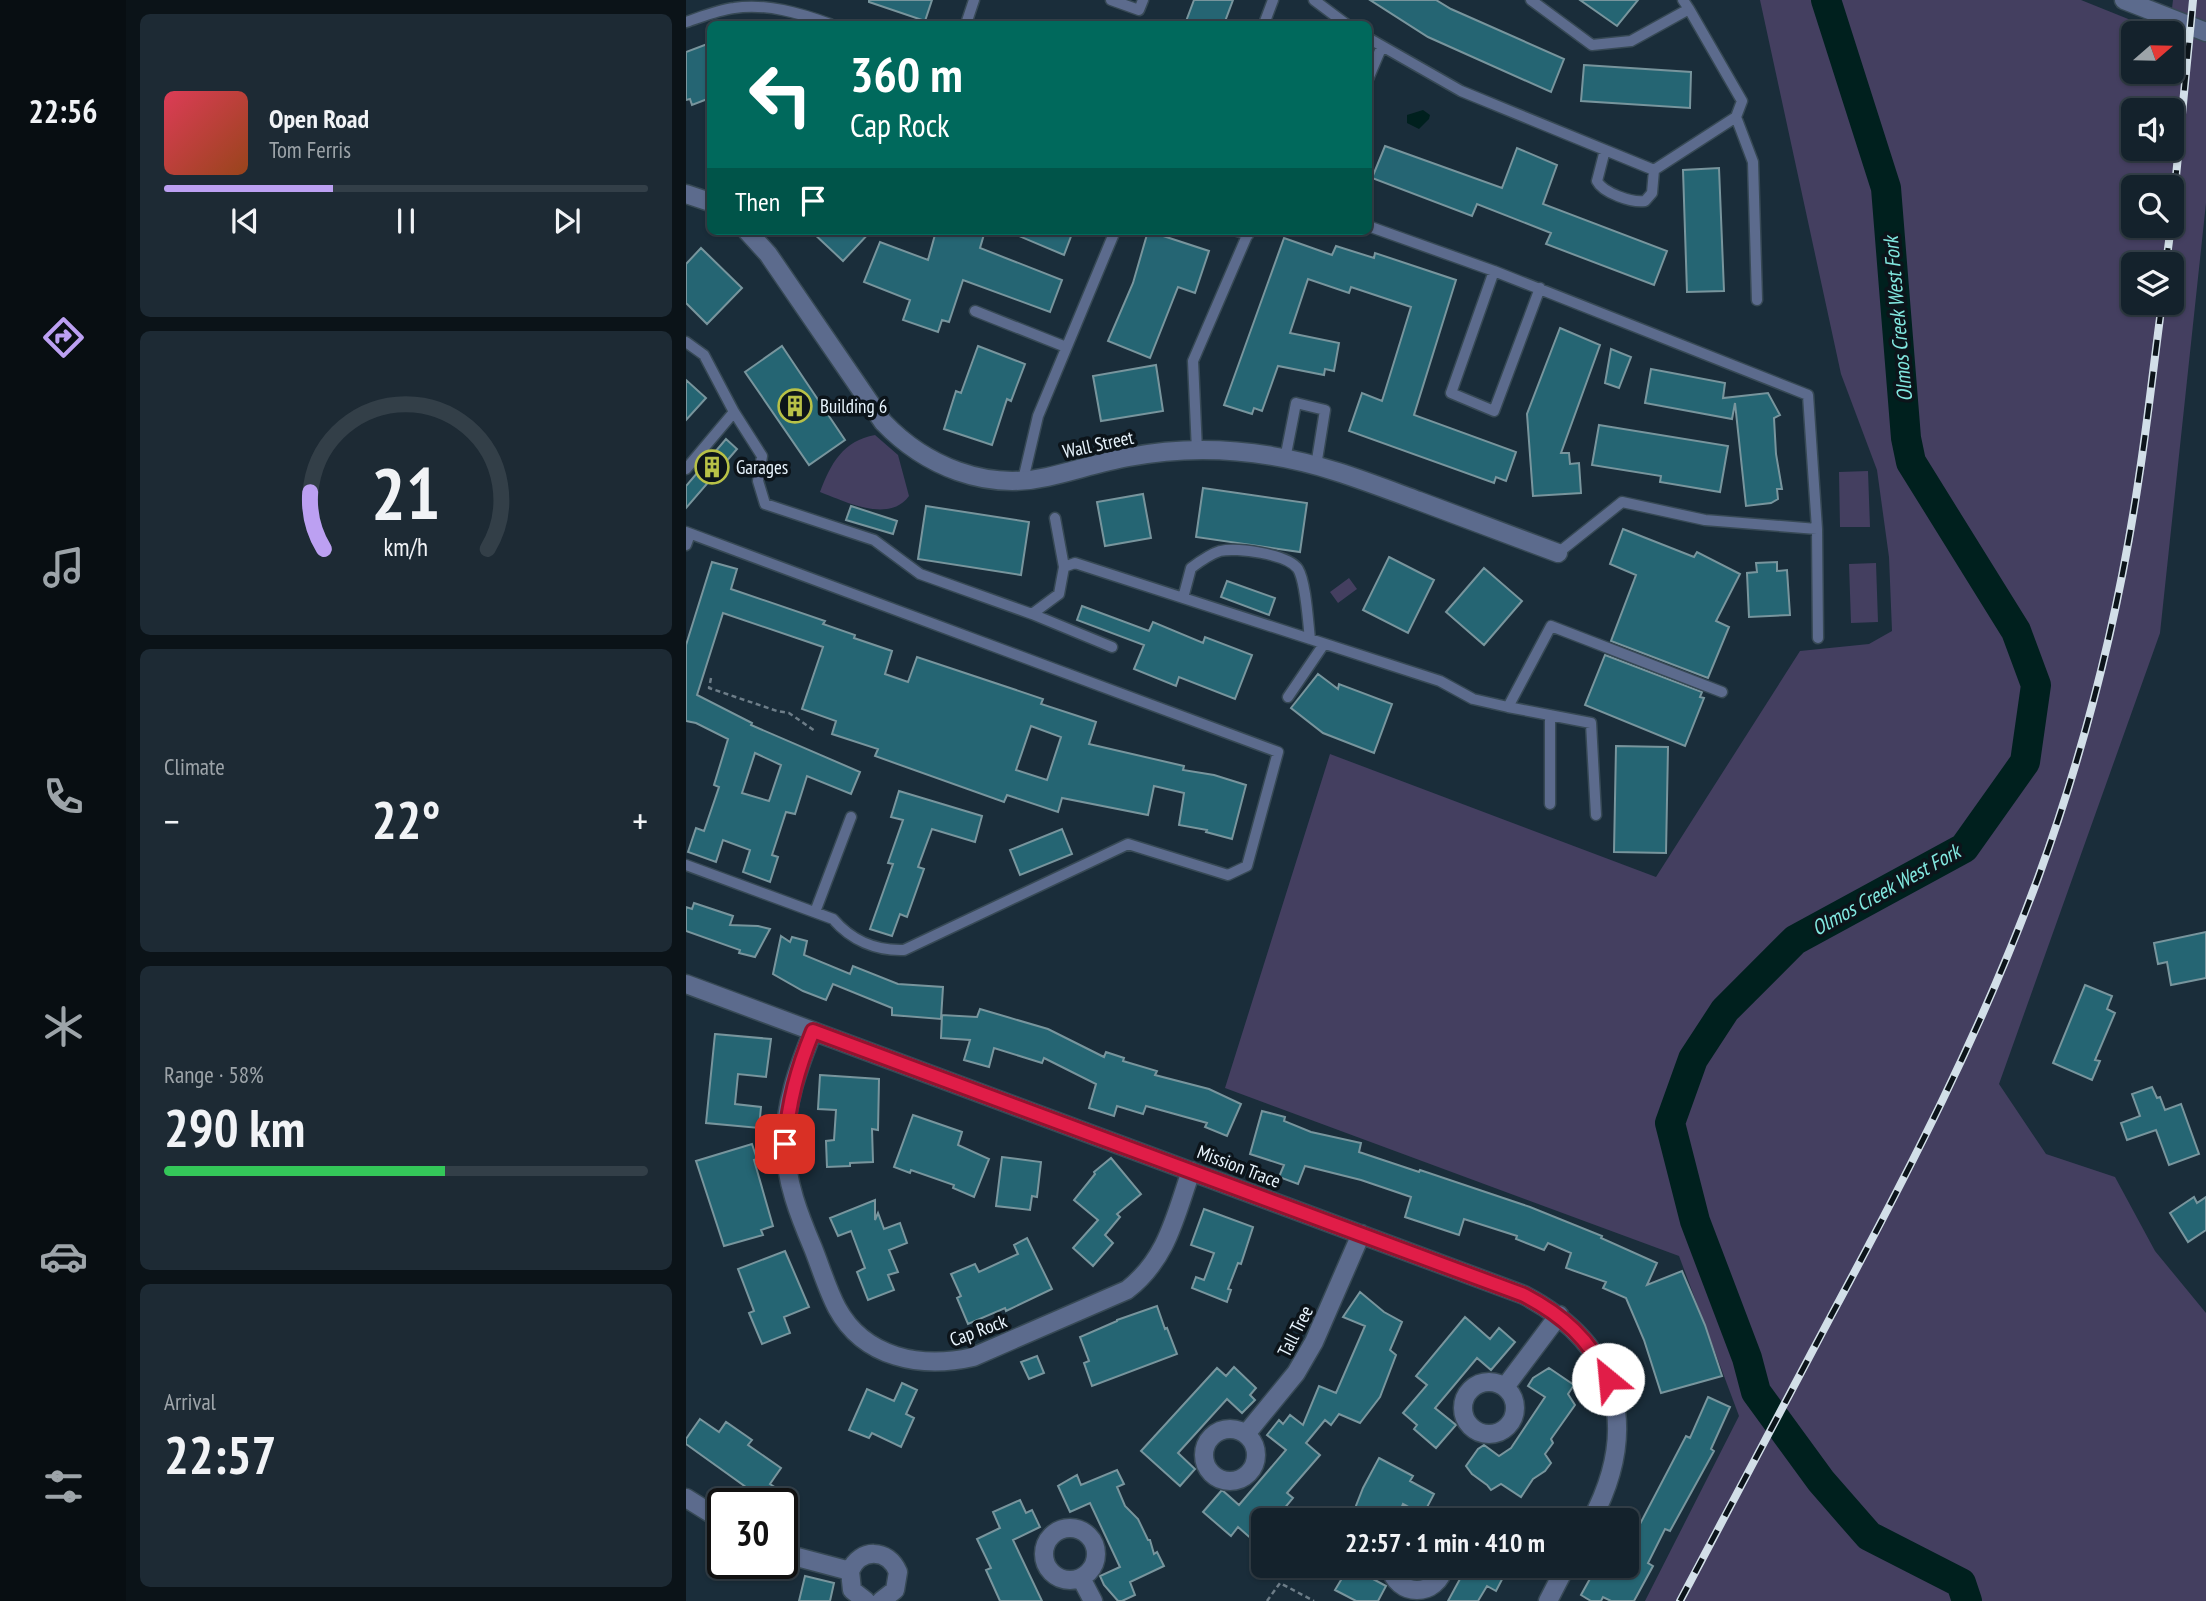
<!DOCTYPE html>
<meta charset="utf-8">
<style>
body{margin:0;font-family:"PT Sans Narrow",sans-serif;background:#1d2a34;color:#f1f3f6;height:100vh;display:flex;flex-direction:column;font-size:26px;white-space:nowrap}
*{box-sizing:border-box;margin:0}
p{font-size:23px;color:#9da4a9}
.icon{flex:none;width:38px;height:38px;fill:none;stroke:currentColor;stroke-width:2;stroke-linecap:round;stroke-linejoin:round}
.map{position:relative;flex:1;overflow:hidden}
.side{display:flex;flex-direction:column;gap:14px;padding:14px;background:#0b1318;width:560px}
.side>*{flex:none}
.guide{position:absolute;left:21px;top:21px;width:665px;height:214px;border-radius:10px;box-shadow:0 2px 5px #0004,0 0 0 2px #333f48;background:#00695c;color:#fff;overflow:hidden}
.needle{width:46px;rotate:70deg}
.tools{position:absolute;left:1435px;top:21px;display:grid;gap:14px}
.tools a{display:grid;place-items:center;width:63px;height:63px;border-radius:10px;background:#14222c;box-shadow:0 2px 5px #0004,0 0 0 2px #333f48;font-size:35px}
.speed{position:absolute;left:21px;top:1488px;display:flex;gap:14px;font-size:35px;font-weight:700;text-align:center}
.speed>*{display:grid;place-content:center;width:91px;height:91px;border-radius:50%;background:#14222c;box-shadow:0 2px 5px #0004,0 0 0 2px #333f48;line-height:1}
.speed .limit{border:4px solid #111;border-radius:10px;background:#fff;color:#111}
.pin{position:absolute;display:grid;place-items:center;width:60px;height:60px;color:#fff;margin:-30px;border-radius:14px;box-shadow:0 4px 10px #0006}
.me{position:absolute;width:77px;margin:-38px;rotate:332deg;stroke-linejoin:round;filter:drop-shadow(0 0 5px #0008)}
.turn{display:flex;align-items:center;gap:24px;height:147px;padding:0 28px;font-size:32px}
.turn .icon{width:91px;height:91px;stroke-width:2.5}
.turn b{display:block;font-size:49px;line-height:60px}
.then{display:flex;align-items:center;height:66px;padding:0 28px;background:#0003;gap:14px;font-size:26px}
.big{font-size:52px;font-weight:600;line-height:1.1}
.side .card{flex:1;display:flex;flex-direction:column;justify-content:center;gap:10px;min-width:0;padding:0 24px;border-radius:10px;background:#1d2a34}
.side .dial{align-items:center;gap:0}
.dial svg{height:182px;overflow:visible;fill:none;stroke:#333f48;stroke-width:7;stroke-linecap:round;text-anchor:middle}
.dial text{fill:#f1f3f6;stroke:none}
.song{display:flex;align-items:center;gap:21px}
.cover{width:84px;height:84px;border-radius:10px;background:linear-gradient(135deg,hsl(350 70% 55%),hsl(20 70% 35%))}
.played{height:7px;border-radius:4px;background:linear-gradient(90deg,#bca0f2 35%,#333f48 35%)}
.keys{display:flex;justify-content:space-around;direction:ltr}
.heat{display:flex;justify-content:space-between;align-items:center;font-size:38px;direction:ltr}
.charge{height:10px;border-radius:5px;background:linear-gradient(90deg,#34c759 58%,#333f48 0)}
.trip{position:absolute;left:565px;top:1508px;width:388px;height:70px;border-radius:10px;background:#14222c;box-shadow:0 2px 5px #0004,0 0 0 2px #333f48;font-weight:600;line-height:70px;text-align:center}
main{display:flex;flex:1;min-height:0}
.tab-bar{display:flex;flex-direction:column;width:126px;justify-content:space-around;align-items:center;background:#080e12;color:#9da4a9}
.tab-bar .icon{width:49px;height:49px}
.tab-bar .active{color:#bca0f2}
.tab-bar b{font-size:32px;color:#f1f3f6}
.map>svg:first-child{display:block}
.green{fill:#443f60;fill-rule:evenodd}
.water{fill:#00201e}
.lines{fill:none;stroke-linecap:round;stroke-linejoin:round}
.river{stroke:#00201e;stroke-width:30}
.building{fill:#256573;stroke:#78959d;stroke-width:2;fill-rule:evenodd}
.lane-casing{stroke:#374955;stroke-width:13}
.street-casing{stroke:#374955;stroke-width:21}
.path{stroke:#6d7d88;stroke-width:2.5;stroke-dasharray:5 3.5;stroke-linecap:butt}
.lane{stroke:#5c6b8d;stroke-width:10}
.street{stroke:#5c6b8d;stroke-width:18}
.rail-casing{stroke:#d2dfe8;stroke-width:8}
.rail{stroke:#0c141a;stroke-width:5;stroke-dasharray:16;stroke-linecap:butt}
.route-casing{stroke:#92132f;stroke-width:18}
.route{stroke:#e11d48;stroke-width:12}
.labels{text-anchor:middle;stroke-width:7;stroke-linejoin:round;paint-order:stroke}
.poi-label{font-size:19px;fill:#e9f5fe;stroke:#0c141a;text-anchor:start}
.street-label{font-size:19px;fill:#e9f5fe;stroke:#0c141a}
.water-label{font-size:21px;font-style:italic;fill:#82e8e0;stroke:#0c141a}
</style>
<main>
<nav class="tab-bar">
<b>22:56</b>
<svg class="icon active" aria-label="directions" viewBox="0 0 24 24"><path d="M12 3l9 9-9 9-9-9zM9 14v-3h6M13 9l2 2-2 2"/></svg>
<svg class="icon" aria-label="music" viewBox="0 0 24 24"><path d="M9 18V5l10-2v13"/><circle cx="6" cy="18" r="3"/><circle cx="16" cy="16" r="3"/></svg>
<svg class="icon" aria-label="phone" viewBox="0 0 24 24"><path d="M5 4h4l2 5-3 2q2 4 5 5l2-3 5 2v4C11 20 4 13 5 4z"/></svg>
<svg class="icon" aria-label="climate" viewBox="0 0 24 24"><path d="M12 3v18M4 7l16 10M4 17L20 7"/></svg>
<svg class="icon" aria-label="car" viewBox="0 0 24 24"><path d="M5 17H2v-5l4-1 3-4h7l3 4 3 1v5h-3M9 17h6M6 11h13"/><circle cx="7" cy="17" r="2"/><circle cx="17" cy="17" r="2"/></svg>
<svg class="icon" aria-label="filters" viewBox="0 0 24 24"><path d="M4 7h16M4 17h16"/><circle cx="9" cy="7" r="2"/><circle cx="15" cy="17" r="2"/></svg>
</nav>
<section class="side">
<div class="card">
<div class="song"><i class="cover"></i><div><b>Open Road</b><p>Tom Ferris</p></div></div>
<div class="played"></div>
<div class="keys"><svg class="icon" aria-label="previous" viewBox="0 0 24 24"><path d="M18 5L8 12l10 7zM5 5v14"/></svg><svg class="icon" aria-label="pause" viewBox="0 0 24 24"><path d="M8 5v14M16 5v14"/></svg><svg class="icon" aria-label="next" viewBox="0 0 24 24"><path d="M6 5l10 7-10 7zM19 5v14"/></svg></div>
</div>
<div class="card dial"><svg viewBox="0 0 100 80">
<path d="M14 69A42 42 0 1 1 86 69"/>
<path d="M14 69A42 42 0 0 1 8 44" stroke="#bca0f2"/>
<text x="50" y="56" font-size="32" font-weight="700">21</text>
<text x="50" y="72" font-size="11">km/h</text>
</svg></div>
<div class="card"><p>Climate</p>
<div class="heat"><a>−</a><b class="big">22°</b><a>+</a></div>
</div>
<div class="card"><p>Range · 58%</p><b class="big">290 km</b><div class="charge"></div></div>
<div class="card"><p>Arrival</p><b class="big">22:57</b></div>
</section>
<div class="map">
<svg width="1520" height="1601" viewBox="0 0 1520 1601">
<rect width="100%" height="100%" fill="#1a2d3a"/>
<path class="green" d="M1074,0H1395L1477,33H1447V72H1486V33H1483L1487,0H1520V203L1474,633L1313,1084L1360,1154L1429,1177L1469,1251L1520,1313V1601H959L1053,1416L993,1256L539,1088L644,754L970,877L1114,651L1183,644L1206,631L1203,557L1191,470L1155,374ZM1447,110H1486V149H1447ZM1447,187H1486V226H1447ZM1447,264H1486V303H1447Z
M189,435L212,455L223,496C203,524 158,501 134,492C145,463 157,441 189,435Z
M1182,471L1184,527H1154L1153,472Z
M1190,563L1192,622L1165,623L1163,564Z
M663,578L671,589L652,603L644,592Z"/>
<path class="water" d="M737,110L744,115L743,119L733,129L721,123V115Z"/>
<g class="lines">
<path class="river" d="M1140,0L1200,188L1220,438L1225,462L1330,631L1350,685L1339,762L1278,848L1109,940L1039,1010L1007,1059L984,1123L1009,1221L1061,1358L1070,1392L1135,1481L1183,1536L1275,1583L1281,1601"/>
</g>
<path class="building" d="M183,0H246L239,21L183,2Z
M508,0H547L538,24H499Z
M684,0H750L765,9L878,59L865,92L742,37Z
M894,0H952L931,26Z
M24,43V98L6,105L4,99L0,100V52Z
M898,65L1005,72L1004,108L895,101Z
M699,146L816,188L831,148L871,165L857,204L981,251L968,285L860,244L865,233L791,204L786,216L686,178Z
M1033,168L1038,291L1001,292L997,170Z
M125,231H185L157,261Z
M250,231H299L294,248L376,280L364,312L277,280L263,322L256,320L252,332L217,320L224,300L178,282L194,242L242,260Z
M321,231H387L378,255Z
M462,231L523,251L509,293L492,287L464,358L422,341L447,283Z
M598,238L646,255L650,246L688,258L689,253L770,280L728,415L830,452L820,481L810,477L808,483L663,431L676,393L696,401L725,307L665,287L663,293L622,279L604,333L653,343L648,371L639,369L638,375L592,366L576,411L568,408L566,414L538,405Z
M15,248L56,288L21,324L0,303V264Z
M874,328L914,345L875,453H883L884,464L893,463L895,493L847,496L841,414Z
M96,346L159,440L123,465L59,372Z
M292,346L339,364L325,401L321,399L306,445L258,429L270,391L275,393Z
M925,349L945,357L933,388L919,383Z
M470,365L477,411L415,421L407,376Z
M965,369L1039,383L1037,398L1082,393L1094,415L1088,418L1090,454L1096,489H1091L1092,499L1085,503L1060,506L1049,403L1046,419L959,403Z
M0,380L20,398L0,420Z
M913,425L1042,446L1034,492L974,482L975,476L906,465Z
M40,439L51,449L0,508V486Z
M517,488L621,503L614,552L510,537Z
M457,494L465,538L419,546L411,502Z
M165,506L211,521L207,534L160,520Z
M240,506L343,522L335,575L232,559Z
M937,529L1008,557L1011,552L1054,574L1030,621L1043,627L1022,678L925,641L950,575L924,564Z
M703,557L748,580L722,633L677,610Z
M26,562L51,569L45,589L139,621L137,624L169,635L168,638L206,651L199,674L222,682L231,657L357,699L355,704L410,722L403,744L498,766L497,770L528,775L560,785L546,839L520,832L521,830L493,825L498,793L468,786L462,815L376,798L372,812L321,795L318,802L189,756L192,749L146,734L150,721L116,709L137,647L37,613L11,695L66,723L65,725L174,772L165,794L121,776L109,814L100,812L86,855L92,857L84,882L57,872L64,850L37,840L30,862L2,852L10,828L18,831L33,787L28,785L42,739L10,723L0,721V645ZM345,726L375,737L361,780L330,770ZM69,753L95,765L83,801L56,793Z
M1091,562V571L1101,570L1104,615L1063,617L1061,573L1071,572L1070,563Z
M798,568L836,601L798,645L760,612Z
M541,581L589,598L583,615L535,597Z
M396,606L463,631L467,622L517,643L519,637L566,655L549,699L493,677L490,686L448,669L458,645L391,620Z
M919,655L1016,692L1014,697L1018,698L999,746L899,705Z
M632,674L652,689L653,684L706,704L688,753L637,733L605,708Z
M930,746L982,747L980,853L928,852Z
M213,791L296,816L289,842L246,829L232,867L238,869L221,917L214,914L206,936L184,929L207,864L202,863L217,820L205,817Z
M376,829L386,854L334,875L324,850Z
M8,903L47,916L44,925L72,926L84,929L69,957L53,953L54,950L0,931V907L6,909Z
M1520,932V978L1485,985L1481,962L1472,964L1468,943Z
M95,936L104,942L106,937L121,941L118,955L164,974L167,966L212,984L257,987L255,1019L206,1015V1008L147,984L140,1000L117,991L87,974Z
M1399,985L1426,996L1421,1009L1429,1013L1409,1060L1414,1061L1406,1080L1367,1063Z
M294,1009L362,1029L418,1057L420,1052L438,1058L437,1061L471,1071L469,1075L523,1089L555,1104L541,1136L519,1127L521,1123L460,1106L457,1114L431,1106L428,1116L403,1108L410,1084L358,1058L356,1063L308,1048L303,1067L278,1060L284,1040L255,1038L256,1015L291,1017Z
M29,1034L85,1039L80,1077L52,1074L49,1104L75,1107L73,1128L20,1123Z
M134,1075L193,1079L192,1130L186,1129L187,1162L164,1163V1166L141,1167L140,1141L148,1140L150,1110L132,1109Z
M1466,1087L1471,1098L1474,1097L1479,1110L1495,1104L1513,1154L1483,1165L1470,1130L1441,1140L1435,1123L1454,1116L1446,1094Z
M576,1111L599,1117L598,1121L625,1132L675,1143L673,1152L733,1172L734,1170L844,1207L916,1236L915,1238L971,1263L961,1285L996,1271L1019,1325L1036,1376L975,1393L958,1340L940,1298L917,1288L920,1282L880,1268L885,1253L862,1243L858,1250L830,1239L831,1236L778,1219L773,1235L719,1217L725,1197L675,1180L619,1166L612,1184L593,1177L598,1165L564,1154Z
M227,1115L276,1132L272,1145L303,1159L288,1197L267,1188L268,1185L225,1170L224,1173L208,1167Z
M66,1144L71,1159L68,1160L87,1226L75,1230L77,1235L38,1246L10,1161Z
M316,1157L355,1162L351,1197L346,1196L344,1210L310,1206Z
M425,1158L455,1194L431,1214L434,1217L419,1235L427,1243L407,1266L387,1248L412,1220L388,1200L409,1174L408,1172Z
M1508,1197L1511,1203L1520,1197V1230L1502,1242L1484,1213Z
M189,1200V1220L192,1213L198,1229L214,1223L221,1243L203,1250L212,1272L202,1275L208,1290L182,1300L171,1272L179,1268L165,1231L152,1236L144,1218Z
M518,1209L567,1227L555,1264L552,1263L542,1289L545,1290L541,1302L506,1288L510,1277L518,1280L528,1253L505,1245Z
M341,1238L366,1289L320,1311L319,1308L282,1324L271,1298L275,1296L265,1274L289,1264L293,1272L332,1254L328,1245Z
M99,1251L123,1307L98,1317L104,1333L76,1344L63,1313L68,1311L52,1269Z
M674,1292L698,1312L716,1322L704,1350L710,1355L694,1397L674,1423L653,1414L645,1425L639,1420L620,1443L634,1455L601,1493L607,1498L588,1521H578V1533L569,1542L552,1527L545,1536L517,1512L536,1490L553,1505L600,1450L581,1435L593,1420L597,1424L604,1415L617,1425L633,1386L650,1393L679,1326L657,1317Z
M471,1306L479,1329L481,1328L491,1354L406,1386L398,1363L403,1361L394,1337L431,1321V1320Z
M779,1317L804,1339L813,1328L829,1342L805,1370L791,1358L749,1408L770,1425L750,1448L728,1429L731,1425L717,1413L741,1385L730,1376Z
M351,1356L358,1373L343,1379L335,1362Z
M548,1367L570,1388L564,1395L569,1400L556,1413L541,1399L492,1453L509,1469L494,1486L455,1451L531,1368L540,1376Z
M863,1368L888,1385L882,1394L889,1405L865,1439L867,1443L859,1454L865,1463L859,1471L847,1479L835,1497L815,1484L805,1490L801,1485L786,1474L780,1466L792,1449L798,1445L813,1456L825,1448L859,1397L842,1386L847,1378Z
M216,1383L231,1390L220,1414L228,1418L215,1447L186,1433L183,1438L163,1430L181,1389L208,1401Z
M1022,1397L1044,1407L1025,1449L1028,1451L984,1531L979,1529L962,1563L967,1566L948,1601H925L917,1597L915,1601H905L895,1595L911,1566H942V1547L1000,1436L1004,1438Z
M14,1419L33,1432L40,1422L66,1440L62,1445L95,1468L84,1484L98,1493L91,1503H55L64,1490L0,1444V1439Z
M693,1458L727,1476L724,1481L748,1494L737,1515L717,1504L712,1516L704,1513L701,1521H664L677,1488Z
M431,1470L438,1484L431,1487L439,1506L452,1519L462,1540H464L468,1554L471,1552L478,1566L444,1582L449,1595L436,1601H432L418,1585L414,1576L434,1567L404,1503L384,1512L372,1486L391,1475L395,1485Z
M334,1500L340,1513L346,1510L354,1527L327,1540L356,1601H314L300,1570L305,1568L291,1539L314,1528L307,1512Z
M628,1566H663L700,1586L692,1601H670L649,1590L655,1580Z
M781,1566H823L810,1591L801,1586L792,1601H762Z
M119,1576L148,1583L144,1601H113Z"/>
<g class="lines">
<defs>
<path id="lane" d="M425,0L453,10L457,0
M628,0L660,24
M845,0L906,45L945,41L1003,9L1056,101L1050,117L968,170
M997,0L1003,9
M0,22C15,17 32,10 48,8C80,3 114,13 144,24
M280,24L288,0
M578,24L587,0
M682,38L775,91L968,170
M682,79L696,46
M1050,117L1067,162L1071,300
M919,150L911,181C917,193 946,203 959,201L966,193L968,170
M682,226L808,271L1122,395L1131,529L1019,520L936,502L872,553
M551,231L562,235
M808,271L765,393L808,411L854,288
M289,311L380,347
M0,342L18,355L48,412L76,456L72,481L79,504L188,540L234,574L346,614L426,647
M511,451L507,361L563,231
M599,459L610,403L639,410L630,466
M0,469L48,412
M337,480L352,416L429,231
M1131,529L1132,638
M0,532L592,752L561,866L542,875L442,844L218,950C190,951 165,940 147,919L0,865
M0,545L4,534
M378,567L389,563L754,681L787,699L822,707L865,626L1036,692
M497,598L505,568C513,562 524,554 534,551C550,547 602,554 612,569C620,582 622,623 624,639
M346,614L373,594L378,567L369,518
M602,697L638,644
M822,707L905,723L910,815
M864,715V804
M129,912L165,817"/>
<path id="street" d="M1438,0L1520,32
M0,194L24,202
M61,231L82,254L197,422C239,466 300,491 361,477C388,471 415,462 443,457C489,448 540,448 586,456C637,464 684,483 733,501C779,518 825,535 872,553
M0,984L838,1295C933,1345 955,1427 905,1521
M127,1031C112,1068 99,1104 99,1145C100,1182 113,1215 127,1248C135,1268 141,1289 151,1308C178,1358 235,1369 287,1357L441,1290C481,1259 489,1217 505,1171
M777 1408a26 26 0 1 1 52 0a26 26 0 1 1-52 0Z
M819,1387L873,1315
M518 1455a26 26 0 1 1 52 0a26 26 0 1 1-52 0Z
M560,1434L610,1373L628,1342L675,1234
M0,1498L37,1521
M358 1554a26 26 0 1 1 52 0a26 26 0 1 1-52 0Z
M96,1553L164,1571
M704,1566C710,1598 752,1598 758,1566
M395,1578L407,1601
M180,1601L166,1590L164,1571C174,1548 202,1548 212,1572L209,1590L195,1601
M862,1601L880,1566"/>
</defs>
<use href="#lane" class="lane-casing"/>
<use href="#street" class="street-casing"/>
<path class="path" d="M25,678L23,688L91,711L103,713L129,731
M581,1601L594,1583L628,1601"/>
<use href="#lane" class="lane"/>
<use href="#street" class="street"/>
<defs>
<path id="rail" d="M1486,218L1507,0
M1480,264L1485,226
M994,1601C1044,1506 1095,1411 1145,1316C1222,1173 1296,1030 1352,878C1399,749 1433,613 1453,477C1462,419 1468,361 1476,303"/>
</defs>
<use href="#rail" class="rail-casing"/>
<use href="#rail" class="rail"/>
</g>
<g class="lines">
<defs>
<path id="route" d="M99,1144C103,1101 111,1070 127,1031L838,1295C876,1315 904,1339 922,1379"/>
</defs>
<use href="#route" class="route-casing"/>
<use href="#route" class="route"/>
</g>
<defs>
<symbol id="building-ring" viewBox="-11 -11 22 22"><circle r="9.5" fill="#0c141a" stroke="#b8c147" stroke-width="1.5"/><path d="M-4-6H4V6H1V3H-1V6H-4ZM-2.5-4.3h1.7v1.8h-1.7ZM.8-4.3h1.7v1.8H.8ZM-2.5-1h1.7V.8h-1.7ZM.8-1h1.7V.8H.8Z" fill="#b8c147"/></symbol>
</defs>
<g fill-rule="evenodd">
<use href="#building-ring" x="90" y="387" width="38" height="38"/>
<use href="#building-ring" x="7" y="448" width="38" height="38"/>
</g>
<g class="labels">
<g class="poi-label">
<text x="134" y="413">Building 6</text>
<text x="50" y="474">Garages</text>
</g>
<g class="street-label">
<text transform="translate(412 444) rotate(-12)" y="7">Wall Street</text>
<text transform="translate(553 1166) rotate(21)" y="7">Mission Trace</text>
<text transform="translate(292 1330) rotate(-20)" y="7">Cap Rock</text>
<text transform="translate(609 1331) rotate(-63)" y="7">Tall Tree</text>
</g>
<g class="water-label">
<text transform="translate(1212 319) rotate(-95)" y="7">Olmos Creek West Fork</text>
<text transform="translate(1200 890) rotate(-29)" y="7">Olmos Creek West Fork</text>
</g>
</g>
</svg>
<div class="tools">
<a><svg class="needle" viewBox="-14 -14 28 28"><path d="M0-13l5 13h-10z" fill="#e53935"/><path d="M0 13l5-13h-10z" fill="#9da4a9"/></svg></a>
<a><svg class="icon" aria-label="sound" viewBox="0 0 24 24"><path d="M4 9h4l5-4v14l-5-4H4zM17 9q2 3 0 6"/></svg></a>
<a><svg class="icon" aria-label="search" viewBox="0 0 24 24"><circle cx="10" cy="10" r="6"/><path d="M15 15l6 6"/></svg></a>
<a><svg class="icon" aria-label="layers" viewBox="0 0 24 24"><path d="M12 4l9 5-9 5-9-5zM3 14l9 5 9-5"/></svg></a>
</div>
<div class="speed"><div class="limit">30</div></div>
<div class="pin" style="left:99px;top:1144px;background:#d93025"><svg class="icon" aria-label="arrive" viewBox="0 0 24 24"><path d="M6 21V4h12l-3 4 3 4H6"/></svg></div>
<svg class="me" style="left:922px;top:1379px" viewBox="-20 -20 40 40"><circle r="19" fill="#fff"/><path d="M0-13L10 11 0 6-10 11z" fill="#e11d48"/></svg>
<div class="trip">22:57 · 1 min · 410 m</div>
<div class="guide">
<div class="turn"><svg class="icon" aria-label="left" viewBox="0 0 24 24"><path d="M17 20v-9H6M10 6l-5 5 5 5"/></svg><div><b>360 m</b>Cap Rock</div></div>
<div class="then">Then<svg class="icon" aria-label="arrive" viewBox="0 0 24 24"><path d="M6 21V4h12l-3 4 3 4H6"/></svg></div>
</div>
</div>
</main>
